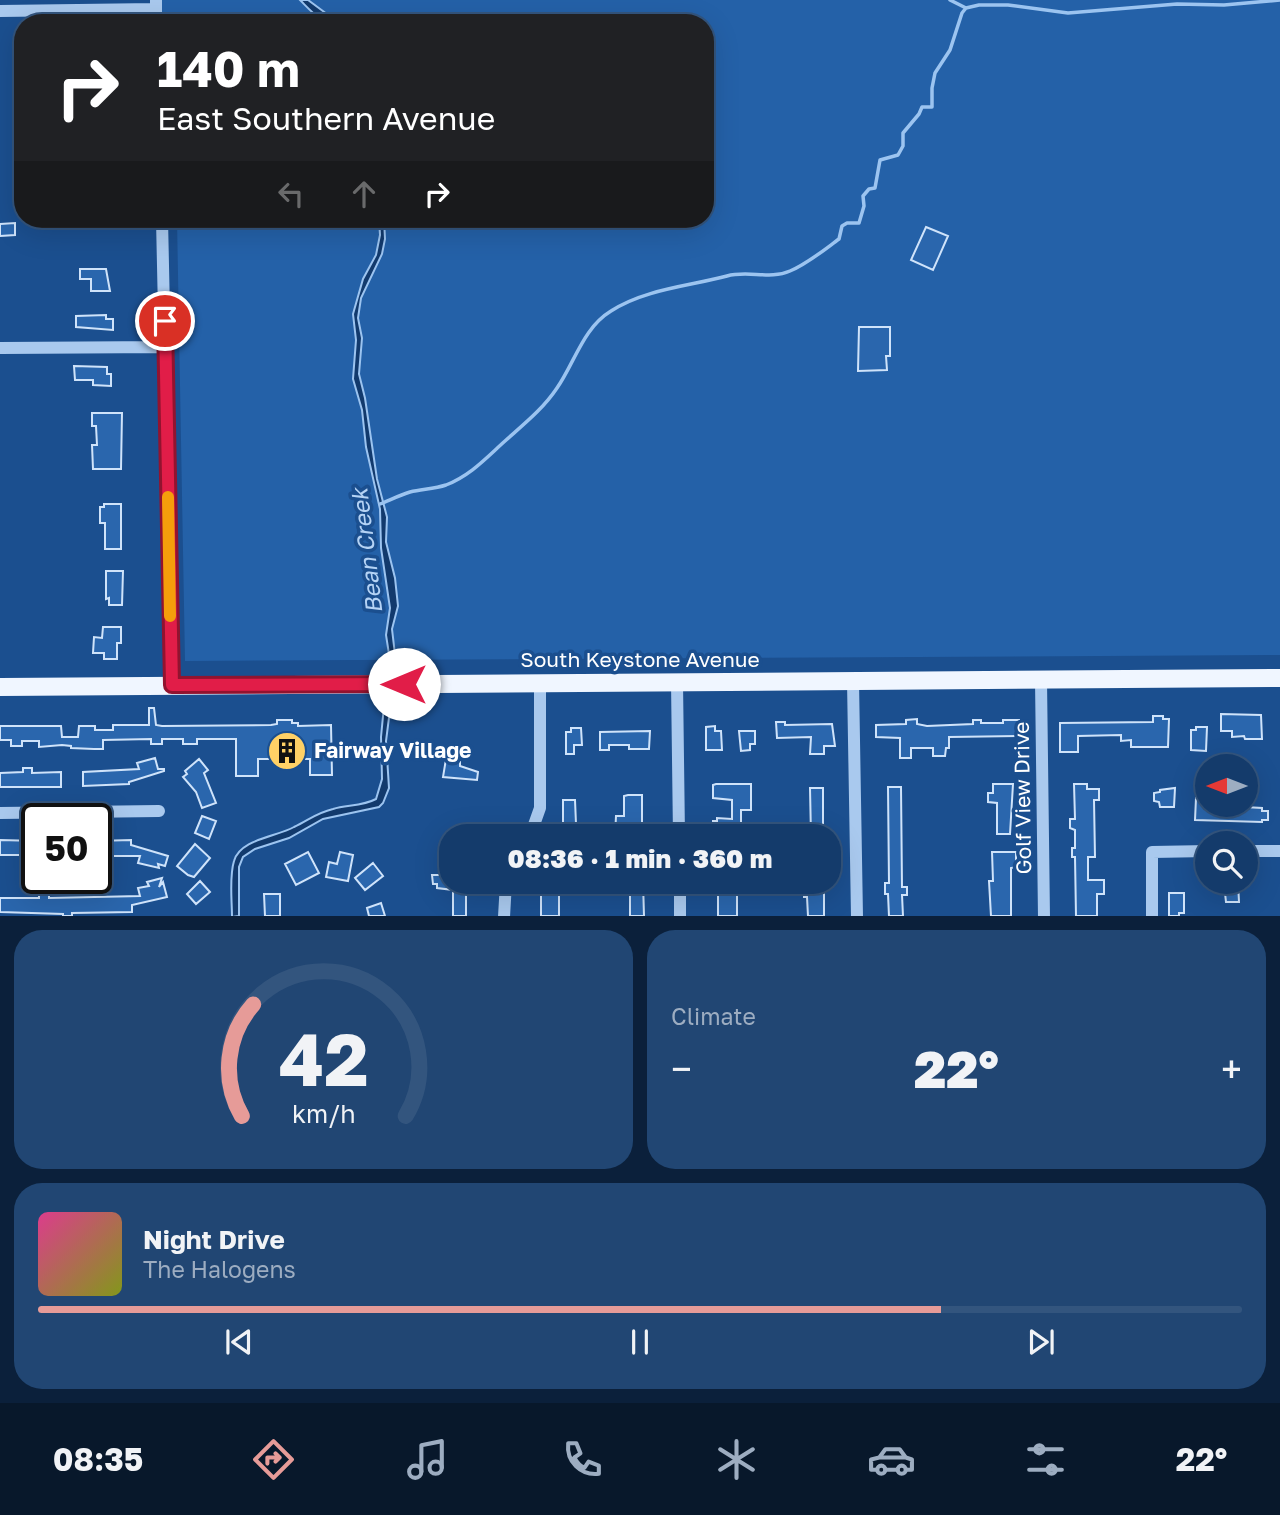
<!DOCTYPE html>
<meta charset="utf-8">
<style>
body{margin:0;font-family:"Golos Text",sans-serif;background:#214673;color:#f1f3f6;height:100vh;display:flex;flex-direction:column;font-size:26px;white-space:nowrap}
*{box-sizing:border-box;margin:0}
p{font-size:23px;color:#9dadc1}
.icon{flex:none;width:38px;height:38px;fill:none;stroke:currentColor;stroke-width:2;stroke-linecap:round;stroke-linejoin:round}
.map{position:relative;height:916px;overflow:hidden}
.sheet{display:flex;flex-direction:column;gap:14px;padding:14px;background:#0b203b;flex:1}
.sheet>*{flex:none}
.hud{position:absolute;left:14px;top:14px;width:700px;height:214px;border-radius:28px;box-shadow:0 7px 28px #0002,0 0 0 2px #33557e;background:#202124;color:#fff;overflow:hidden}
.needle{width:46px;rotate:270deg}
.fabs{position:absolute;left:1195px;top:754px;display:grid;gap:14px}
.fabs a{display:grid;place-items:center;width:63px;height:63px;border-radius:50%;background:#143b6b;box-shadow:0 7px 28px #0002,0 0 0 2px #33557e;font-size:35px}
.speed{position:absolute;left:21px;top:803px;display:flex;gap:14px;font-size:35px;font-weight:700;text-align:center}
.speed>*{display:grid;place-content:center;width:91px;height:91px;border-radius:50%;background:#143b6b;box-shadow:0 7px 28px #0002,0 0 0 2px #33557e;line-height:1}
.speed .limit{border:4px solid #111;border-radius:10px;background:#fff;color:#111}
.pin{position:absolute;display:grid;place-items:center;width:60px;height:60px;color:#fff;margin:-30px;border:4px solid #fff;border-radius:50%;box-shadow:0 2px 7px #0007}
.me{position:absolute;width:77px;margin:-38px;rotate:270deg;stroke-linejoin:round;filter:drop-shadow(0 0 5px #0008)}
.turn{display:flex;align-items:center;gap:24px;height:147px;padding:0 28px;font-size:32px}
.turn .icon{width:91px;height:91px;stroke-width:2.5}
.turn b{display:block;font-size:49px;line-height:60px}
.lanes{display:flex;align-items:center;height:66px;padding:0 28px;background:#0003;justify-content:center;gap:35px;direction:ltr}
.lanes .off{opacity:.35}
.big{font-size:52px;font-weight:800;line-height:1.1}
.sheet .tile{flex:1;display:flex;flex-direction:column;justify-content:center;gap:10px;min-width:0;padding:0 24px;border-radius:28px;background:#214673}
.sheet .dial{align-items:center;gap:0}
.dial svg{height:182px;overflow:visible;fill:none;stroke:#33557e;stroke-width:7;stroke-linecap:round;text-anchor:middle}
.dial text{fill:#f1f3f6;stroke:none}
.song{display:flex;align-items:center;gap:21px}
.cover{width:84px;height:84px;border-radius:10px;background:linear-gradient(135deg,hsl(330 70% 55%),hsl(70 70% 35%))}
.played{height:7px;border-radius:4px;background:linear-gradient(90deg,#e69b98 75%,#33557e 75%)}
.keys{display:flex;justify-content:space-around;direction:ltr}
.heat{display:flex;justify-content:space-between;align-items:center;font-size:38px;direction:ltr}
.sheet .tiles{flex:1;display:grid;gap:14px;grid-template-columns:1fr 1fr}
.tile:last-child{grid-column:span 2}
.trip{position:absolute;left:439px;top:824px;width:402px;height:70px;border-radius:28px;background:#143b6b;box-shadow:0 7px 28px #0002,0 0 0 2px #33557e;font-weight:800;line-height:70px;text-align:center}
.tab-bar{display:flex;height:112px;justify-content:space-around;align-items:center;background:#08182b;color:#9dadc1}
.tab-bar .icon{width:49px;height:49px}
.tab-bar .selected{color:#e69b98}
.tab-bar b{font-size:32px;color:#f1f3f6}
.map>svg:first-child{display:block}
.green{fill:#2461a8}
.water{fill:#123a6d;stroke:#9cc4f0;stroke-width:2}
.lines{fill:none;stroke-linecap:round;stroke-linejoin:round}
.stream{stroke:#9cc4f0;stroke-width:3.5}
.building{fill:#2a66ad;stroke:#cfe3fa;stroke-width:2}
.minor{stroke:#a9c9ee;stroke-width:12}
.major{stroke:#f0f6ff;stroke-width:18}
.route-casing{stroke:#92132f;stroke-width:18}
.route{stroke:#e11d48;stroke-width:12}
.slow{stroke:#f59e0b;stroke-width:12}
.labels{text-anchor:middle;stroke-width:7;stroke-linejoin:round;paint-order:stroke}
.street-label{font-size:21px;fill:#fff;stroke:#1b4f8f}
.poi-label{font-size:21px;font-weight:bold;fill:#fff;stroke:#1b4f8f;text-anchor:start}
.water-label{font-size:23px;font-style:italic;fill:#b5d3f5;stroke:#1b4f8f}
</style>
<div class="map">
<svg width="1280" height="917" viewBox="0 0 1280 917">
<rect width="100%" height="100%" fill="#1b4f8f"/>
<path class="green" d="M160,0H1280V655L185,661L177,219H705V23H161Z"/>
<path class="water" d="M300,0H308L339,23C320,23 312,12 300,0Z
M379,219H384L385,239L382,254L361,298L358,318L362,338L359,374L365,398L377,479L387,517L386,542L395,578L398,606L392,629L396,663L386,741L389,788L383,803L379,807L323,819L289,838L255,849L243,857L239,867V916L232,917C232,900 229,877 234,861C240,839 276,837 294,827C309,820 316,813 333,809C347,805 363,806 376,799L382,779L381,737L389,654L386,635L390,608L381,548L380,509L366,447L362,410L353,379L356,340L353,314L363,279L376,255L380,235Z"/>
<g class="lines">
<path class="stream" d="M950,0L966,8
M380,504C390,500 400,495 410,492C422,489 434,489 446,485C471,475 486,458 505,441C524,424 543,409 557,388C575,362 583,328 611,311C645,289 690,286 727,276C748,270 770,280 790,271C807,264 824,250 839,239L842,226L847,223H859L864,206L863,196L869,189L875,188L880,160L898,155L903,146V133L919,114L922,107H932V88L935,73L950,50L962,13L966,8L979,5H1008L1068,13L1177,4L1224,5L1280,0"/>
</g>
<path class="building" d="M15,223V235L0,236V224Z
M926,227L948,236L933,270L911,260Z
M80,269H106L110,291H91V279H80Z
M106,315V319H113V330L76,327V316Z
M859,327H890V356H886L887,370L858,371Z
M74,366L107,367V374H111V386L93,385V380H75Z
M92,413H122L121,469H93L92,445H97L96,426H92Z
M104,504H121V549H105V523H100V507H104Z
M106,571H123L122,605H109V598L106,599Z
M103,627H121V643H117V659H104V653H93L94,637L102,638Z
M149,708H154L156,725L162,726L271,725L277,724V720H292V723H298V726L331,725L332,775H310V759H258V776H236V739H197V744H183V739H162V744H151V739L103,740V749H94L71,748V746L62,745L39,747V741H22V746H11V740H0V726H61L62,737H78L79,726H95V730H113V725H149Z
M1221,714L1261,715L1262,739H1245L1244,736L1232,737V731H1221Z
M1153,716H1163V719H1169L1168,747H1131V740L1121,741V735L1078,736V752H1060V723L1153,722Z
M917,719V724L927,726L973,724V720H981V723H1003V720H1019V725H1025V736L949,737V748H946L945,756H933V748H911V758H900V738L876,737V725L906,724V720Z
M776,722H785V725L832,724L835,746H824V754H810L811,737L777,738Z
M715,726V731H721L722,750H706V727Z
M1196,727H1207L1206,751L1191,750V730H1196Z
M571,728H581L582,745H574V754H566V732H571Z
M650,731L649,749H629V745H609V750H600V732Z
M739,731H755V744H750V750L741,751Z
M155,758L158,769H164V771L129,782V784L83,786V772L139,769L137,763Z
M199,759L208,770L204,773L216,803L202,808L196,792L183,777L187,774L185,771Z
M446,759L455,760L460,762V766L478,772L477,780L443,777Z
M23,768H32V773L61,772V787H0V773L23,772Z
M716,784H751V810H741V831H730V836L713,834V821H717V818L732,819V800L713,798V785Z
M993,784H1013L1010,834H997V803L988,802V793H993Z
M1074,784H1087V789H1099V800H1094L1095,857H1088V880H1104V894H1097V916H1076L1075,857H1072V848H1075V830L1070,828V819H1075Z
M888,787H901L902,887H907V895H902L903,916H889L888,894H885V883H889Z
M810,788H823V835L811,836Z
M1175,788L1174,807H1160L1159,802L1154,801V793L1160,792V790Z
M628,795H642V836H615L616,816H624V796Z
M1196,798L1208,799V805L1262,808V811H1268V820H1262V822L1195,820Z
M563,800H575L576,824H563Z
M202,816L216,821L209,839L195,833Z
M471,823H489L490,832H484V836H471Z
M0,840L37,841V855H0Z
M131,840V845L168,856L165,866L158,864L159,868L138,863L140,856H96V841Z
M195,844L210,858L194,877L188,875L177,866Z
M308,852L319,873L296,885L285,864Z
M340,852L353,855L348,881L326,877L329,862L337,864Z
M992,852H1016V867L1011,868V916H991L989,881H993Z
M373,863L383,876L365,890L355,878Z
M432,875H452V882H476V890H466V916H453V890L437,888V884H433Z
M162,878L159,887L163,882L167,897L132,905V912L72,913V916H63V914L0,912V898H39V893H49V898L140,896L138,888L149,886L147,882Z
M200,881L210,892L196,904L187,894Z
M541,882H567V891H559V916H541Z
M630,882H643L644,916H630Z
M718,882H737V916H718Z
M807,882H824V916H808L807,897H804V884Z
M1219,882H1238L1239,902H1226L1225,893H1219Z
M1169,893H1184V913H1179V916H1169Z
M264,894H280V916H265Z
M381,903L385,916H369L367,908Z"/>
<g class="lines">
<path class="minor" d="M156,0V23
M0,11L155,9
M162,219L172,685
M0,348L165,347
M1041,680L1044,917
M853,681L857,917
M677,682L679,836
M0,813L159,811
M530,836L540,808V683
M1246,851H1280
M680,882V917
M504,917L506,882
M1152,917V852L1208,851"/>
<path class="major" d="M0,687L1280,678"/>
</g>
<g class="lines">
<defs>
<path id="route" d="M165,321L172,685L404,684"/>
</defs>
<use href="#route" class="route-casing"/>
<use href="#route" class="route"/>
<path class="slow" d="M168,497L170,616"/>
</g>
<defs>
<symbol id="building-disc" viewBox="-11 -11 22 22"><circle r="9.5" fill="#ffd166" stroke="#1b4f8f"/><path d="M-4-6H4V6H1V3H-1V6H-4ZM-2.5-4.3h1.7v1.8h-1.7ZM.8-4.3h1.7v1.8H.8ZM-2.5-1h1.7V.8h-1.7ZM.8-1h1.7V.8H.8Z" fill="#111"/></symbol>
</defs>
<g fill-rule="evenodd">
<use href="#building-disc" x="265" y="729" width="44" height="44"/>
</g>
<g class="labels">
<g class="street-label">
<text x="640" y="667">South Keystone Avenue</text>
<text transform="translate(1023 798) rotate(-91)" y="7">Golf View Drive</text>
</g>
<g class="poi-label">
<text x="314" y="758">Fairway Village</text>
</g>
<g class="water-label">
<text transform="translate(367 551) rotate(-97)" y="8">Bean Creek</text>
</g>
</g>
</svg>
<div class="fabs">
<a><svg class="needle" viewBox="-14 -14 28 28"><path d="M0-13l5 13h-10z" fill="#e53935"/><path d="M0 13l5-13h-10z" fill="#9dadc1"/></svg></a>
<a><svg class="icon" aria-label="search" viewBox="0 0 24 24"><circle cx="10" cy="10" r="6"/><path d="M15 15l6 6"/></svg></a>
</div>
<div class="speed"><div class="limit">50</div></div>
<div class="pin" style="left:165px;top:321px;background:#d93025"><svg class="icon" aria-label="arrive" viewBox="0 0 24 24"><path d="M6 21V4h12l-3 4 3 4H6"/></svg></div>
<svg class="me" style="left:404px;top:684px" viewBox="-20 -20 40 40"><circle r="19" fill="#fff"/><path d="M0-13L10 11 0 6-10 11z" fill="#e11d48"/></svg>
<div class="trip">08:36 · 1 min · 360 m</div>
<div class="hud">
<div class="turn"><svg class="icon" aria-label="right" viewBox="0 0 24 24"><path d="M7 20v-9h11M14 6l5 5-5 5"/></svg><div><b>140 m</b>East Southern Avenue</div></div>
<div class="lanes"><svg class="icon off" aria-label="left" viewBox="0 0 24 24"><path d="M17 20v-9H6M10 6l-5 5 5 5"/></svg><svg class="icon off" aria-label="ahead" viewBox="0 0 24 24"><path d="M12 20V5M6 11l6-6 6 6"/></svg><svg class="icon" aria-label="right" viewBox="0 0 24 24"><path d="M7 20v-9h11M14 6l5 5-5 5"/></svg></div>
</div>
</div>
<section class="sheet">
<div class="tiles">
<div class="tile dial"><svg viewBox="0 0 100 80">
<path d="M14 69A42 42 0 1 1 86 69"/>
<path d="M14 69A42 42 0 0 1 19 20" stroke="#e69b98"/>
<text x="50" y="56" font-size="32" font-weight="700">42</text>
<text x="50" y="72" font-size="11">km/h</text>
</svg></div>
<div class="tile"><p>Climate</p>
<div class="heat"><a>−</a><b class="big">22°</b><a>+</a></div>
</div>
<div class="tile">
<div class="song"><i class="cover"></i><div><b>Night Drive</b><p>The Halogens</p></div></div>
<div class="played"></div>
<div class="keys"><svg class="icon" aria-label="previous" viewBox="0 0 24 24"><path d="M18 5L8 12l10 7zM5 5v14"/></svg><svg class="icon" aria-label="pause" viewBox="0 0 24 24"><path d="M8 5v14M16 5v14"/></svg><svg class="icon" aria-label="next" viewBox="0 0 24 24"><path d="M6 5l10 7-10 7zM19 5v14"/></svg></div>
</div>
</div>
</section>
<nav class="tab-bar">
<b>08:35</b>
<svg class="icon selected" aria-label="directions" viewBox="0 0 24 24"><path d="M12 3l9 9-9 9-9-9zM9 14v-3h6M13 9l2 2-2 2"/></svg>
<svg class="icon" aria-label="music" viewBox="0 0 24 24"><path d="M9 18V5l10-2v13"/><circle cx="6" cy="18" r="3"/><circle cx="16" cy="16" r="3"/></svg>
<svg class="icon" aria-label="phone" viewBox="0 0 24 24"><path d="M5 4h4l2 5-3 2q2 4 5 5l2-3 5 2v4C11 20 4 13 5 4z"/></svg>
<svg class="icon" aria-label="climate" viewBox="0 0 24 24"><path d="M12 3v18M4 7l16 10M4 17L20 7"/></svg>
<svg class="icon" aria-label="car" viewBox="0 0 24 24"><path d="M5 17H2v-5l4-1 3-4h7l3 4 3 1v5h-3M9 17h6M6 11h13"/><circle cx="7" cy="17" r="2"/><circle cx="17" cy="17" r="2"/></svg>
<svg class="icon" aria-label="filters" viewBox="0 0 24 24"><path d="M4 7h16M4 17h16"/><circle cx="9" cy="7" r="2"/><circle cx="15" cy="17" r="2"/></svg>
<b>22°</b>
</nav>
